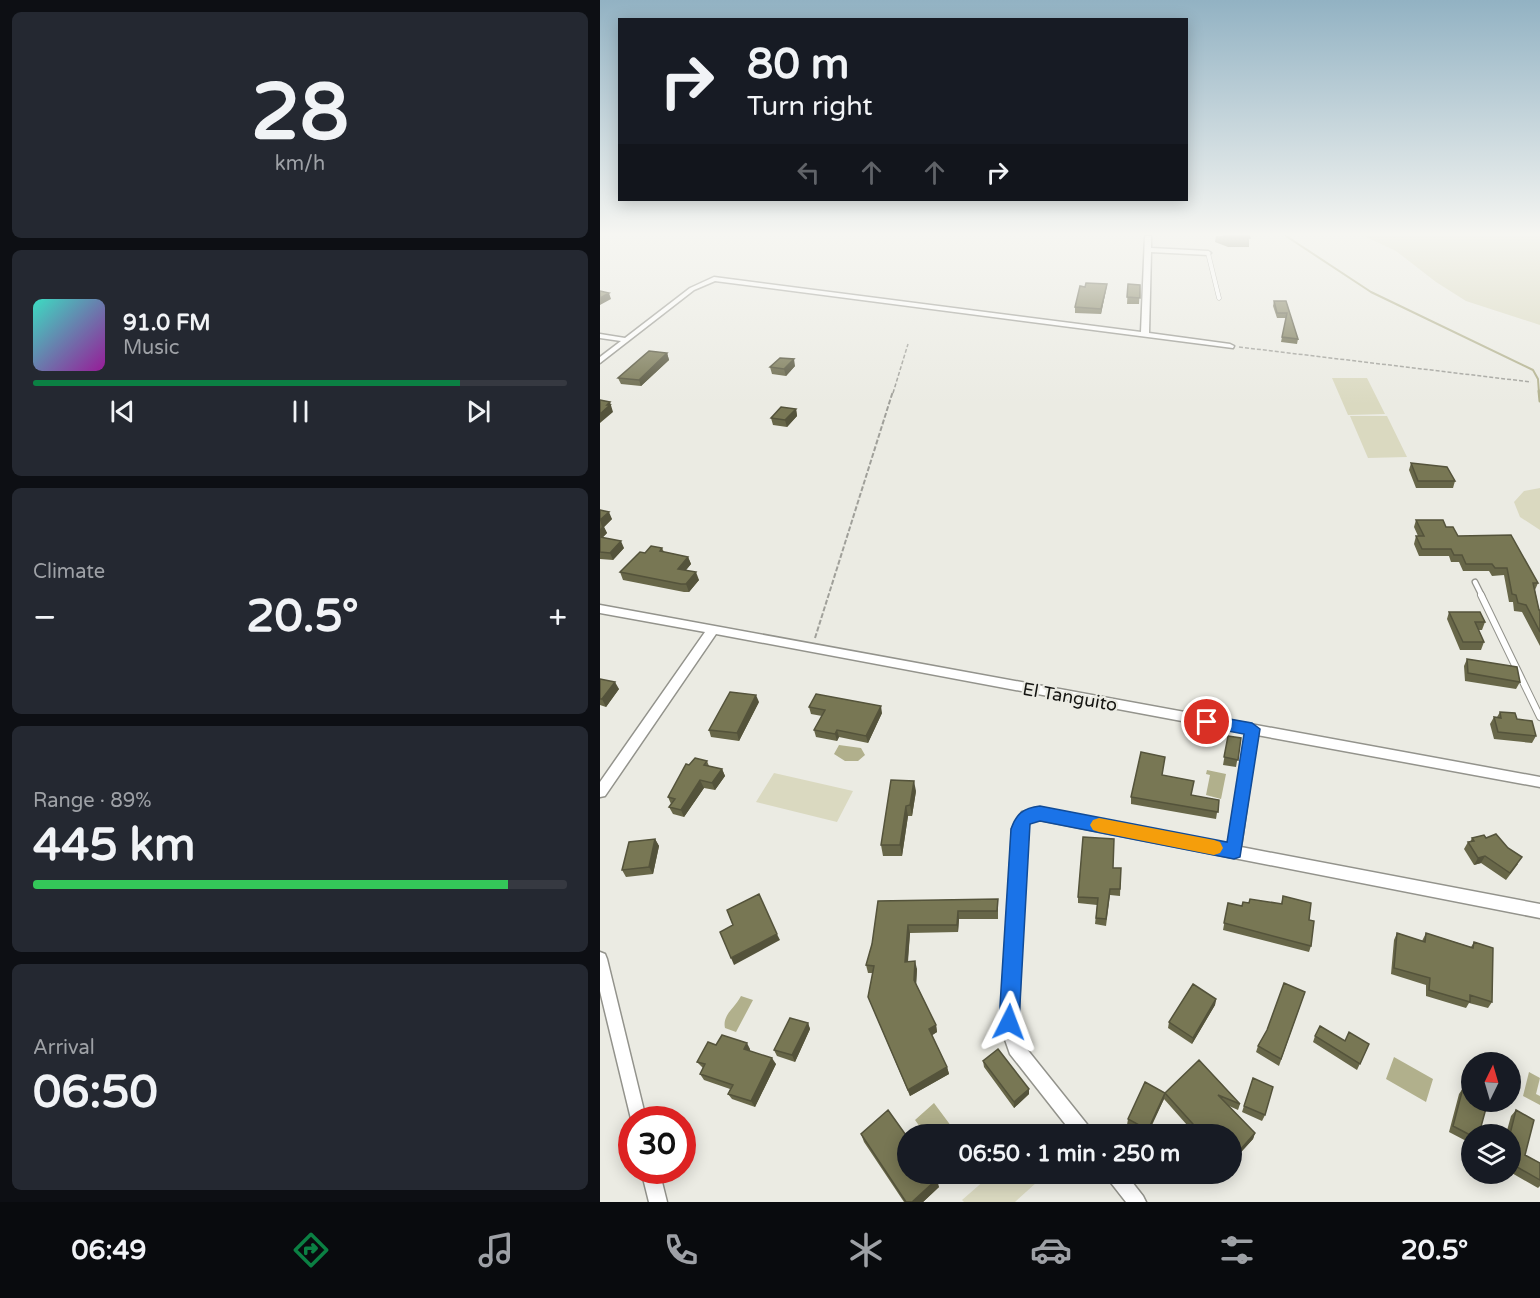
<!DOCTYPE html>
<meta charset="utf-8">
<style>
body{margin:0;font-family:"Varela Round",sans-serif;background:#242831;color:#f1f3f6;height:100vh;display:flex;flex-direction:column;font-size:22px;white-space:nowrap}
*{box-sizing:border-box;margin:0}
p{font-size:20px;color:#9ea1a6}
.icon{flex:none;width:33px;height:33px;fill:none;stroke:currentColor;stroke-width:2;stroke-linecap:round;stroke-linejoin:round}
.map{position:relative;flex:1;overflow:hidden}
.side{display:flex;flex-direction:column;gap:12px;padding:12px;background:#0d0f14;width:600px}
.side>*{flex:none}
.top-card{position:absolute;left:18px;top:18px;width:570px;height:183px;border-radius:0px;box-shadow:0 3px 15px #0003;background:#171b24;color:#f1f3f6;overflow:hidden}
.needle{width:39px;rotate:5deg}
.fabs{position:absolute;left:861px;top:1052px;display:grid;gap:12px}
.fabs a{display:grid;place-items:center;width:60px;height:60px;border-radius:50%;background:#171b24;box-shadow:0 3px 15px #0003;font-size:30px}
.speed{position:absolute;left:18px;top:1106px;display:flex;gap:12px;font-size:30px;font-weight:700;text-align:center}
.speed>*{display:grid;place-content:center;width:78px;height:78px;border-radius:50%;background:#171b24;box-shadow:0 3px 15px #0003;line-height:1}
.speed .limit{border:9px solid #d22;background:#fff;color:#111}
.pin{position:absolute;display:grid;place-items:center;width:51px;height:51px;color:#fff;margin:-26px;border:3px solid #fff;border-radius:50%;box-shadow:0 2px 6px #0007}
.me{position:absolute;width:66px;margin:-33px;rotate:3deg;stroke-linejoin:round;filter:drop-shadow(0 0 4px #0008)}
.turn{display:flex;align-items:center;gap:21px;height:126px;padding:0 30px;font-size:27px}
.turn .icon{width:78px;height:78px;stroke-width:2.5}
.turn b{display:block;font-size:42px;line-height:51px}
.lanes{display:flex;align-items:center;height:57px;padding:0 30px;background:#0003;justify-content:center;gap:30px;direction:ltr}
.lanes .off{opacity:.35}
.big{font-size:45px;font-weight:700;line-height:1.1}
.side .tile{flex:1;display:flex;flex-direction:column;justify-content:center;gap:9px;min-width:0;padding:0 21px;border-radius:9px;background:#242831}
.side .dial{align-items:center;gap:0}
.dial b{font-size:78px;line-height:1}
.song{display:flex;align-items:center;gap:18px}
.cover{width:72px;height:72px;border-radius:9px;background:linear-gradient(135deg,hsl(170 70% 55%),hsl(300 70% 35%))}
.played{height:6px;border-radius:3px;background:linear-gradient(90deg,#0b8043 80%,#363941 80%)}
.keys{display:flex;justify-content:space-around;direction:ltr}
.heat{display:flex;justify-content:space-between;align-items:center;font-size:33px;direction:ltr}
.charge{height:9px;border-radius:4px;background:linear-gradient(90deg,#34c759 89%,#363941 0)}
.trip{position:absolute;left:297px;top:1124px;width:345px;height:60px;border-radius:30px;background:#171b24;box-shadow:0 3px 15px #0003;font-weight:700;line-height:60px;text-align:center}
.dock{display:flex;height:96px;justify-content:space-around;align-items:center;background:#090b0e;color:#9ea1a6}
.dock .icon{width:42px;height:42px}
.dock .selected{color:#0b8043}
.dock b{font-size:27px;color:#f1f3f6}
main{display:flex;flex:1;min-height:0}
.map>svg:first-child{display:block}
.green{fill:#dad9c0}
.water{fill:#b1b08c}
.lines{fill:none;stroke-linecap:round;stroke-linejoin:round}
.stream-far1{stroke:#b1b08c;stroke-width:2}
.stream{stroke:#b1b08c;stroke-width:3}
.service-far2-casing{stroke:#93938c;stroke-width:5}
.service-far1-casing{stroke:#93938c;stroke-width:7}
.service-casing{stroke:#93938c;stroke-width:8}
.minor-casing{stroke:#93938c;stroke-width:3}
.path-far1{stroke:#a0a09a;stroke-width:1.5;stroke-dasharray:4 2;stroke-linecap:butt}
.path{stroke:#a0a09a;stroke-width:2;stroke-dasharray:5 2;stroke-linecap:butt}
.service-far2{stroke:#fff;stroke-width:4}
.service-far1{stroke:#fff;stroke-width:4.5}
.service{stroke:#fff;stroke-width:6}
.minor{fill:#fff;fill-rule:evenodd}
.wall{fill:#676648}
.shaded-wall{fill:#54533b}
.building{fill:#787754;stroke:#54533b;stroke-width:1.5}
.route{fill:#1a73e8;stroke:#114b97;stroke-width:1.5}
.slow{fill:#f59e0b}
.labels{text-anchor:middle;stroke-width:4.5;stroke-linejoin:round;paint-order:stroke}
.street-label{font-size:18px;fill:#151512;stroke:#ebebe3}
</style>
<main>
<section class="side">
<div class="tile dial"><b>28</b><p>km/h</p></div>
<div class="tile">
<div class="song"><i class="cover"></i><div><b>91.0 FM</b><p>Music</p></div></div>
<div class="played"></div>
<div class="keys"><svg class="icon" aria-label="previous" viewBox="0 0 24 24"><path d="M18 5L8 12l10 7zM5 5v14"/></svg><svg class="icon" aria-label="pause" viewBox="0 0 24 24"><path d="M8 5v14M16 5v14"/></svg><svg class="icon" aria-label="next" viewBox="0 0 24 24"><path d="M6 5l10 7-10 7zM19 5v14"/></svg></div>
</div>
<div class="tile"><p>Climate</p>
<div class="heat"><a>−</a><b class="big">20.5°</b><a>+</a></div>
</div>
<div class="tile"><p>Range · 89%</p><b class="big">445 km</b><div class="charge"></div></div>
<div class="tile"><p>Arrival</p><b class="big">06:50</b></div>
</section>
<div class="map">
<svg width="940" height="1202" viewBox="0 0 940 1202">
<rect width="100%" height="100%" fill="#ebebe3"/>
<path class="green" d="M764,236H940V325L866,301L836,282L796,251Z
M732,378H767L785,414L748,415Z
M750,416H787L807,457L768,458Z
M940,488V530L920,517L914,502L924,491Z
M174,773L253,791L237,822L156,802Z
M393,1173H447L415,1202H364L362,1200Z"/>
<path class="water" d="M239,745L261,748L265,755L258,761H245L234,754Z
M607,770L626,774L621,799L606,795L610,775L606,774Z
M141,996L153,1000L136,1032L125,1028C122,1015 135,1008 141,996Z
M794,1057L833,1079L826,1102L786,1079Z
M929,1072L940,1078L936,1094L940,1096V1105L923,1096Z
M334,1103L357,1134H325L315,1120Z"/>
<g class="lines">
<path class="stream-far1" d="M686,236L771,292L933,370L938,379L939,393"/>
<path class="stream" d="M939,391L940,401"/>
<defs>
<path id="service-far2" d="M608,253L619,298"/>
<path id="service-far1" d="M875,582L882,596"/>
<path id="service" d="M881,595L940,717"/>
<path id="minor" d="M545,236H551V248L608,251L611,253L608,255L551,252L549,333L630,344L634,346L633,348L115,281L94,290L0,363V357L21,341L0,338V334L25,338L90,288L114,277L541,332Z
M0,605L940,777V787L657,735L641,847L940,904V918L440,820L431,821L426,830L418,1031L422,1043L490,1128L492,1134H473L410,1054L402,1031L412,829L422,812L440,808L628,845L646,733L116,634L5,796L0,797V782L105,632L0,613Z
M0,952L5,954L7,959L46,1119H32V1123L0,991Z
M41,1170H59L67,1202H49Z
M505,1173H525L543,1196L546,1202H526L508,1179Z"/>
</defs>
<use href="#service-far2" class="service-far2-casing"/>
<use href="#service-far1" class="service-far1-casing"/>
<use href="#service" class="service-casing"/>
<use href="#minor" class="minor-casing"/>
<path class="path-far1" d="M639,347L931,382
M293,393L308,344"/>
<path class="path" d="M215,638L293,391"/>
<use href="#service-far2" class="service-far2"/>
<use href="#service-far1" class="service-far1"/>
<use href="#service" class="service"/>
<use href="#minor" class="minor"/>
</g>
<path class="wall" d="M616,236H649V247H628L615,242Z
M507,284L506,290L501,314L475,313V307L485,287Z
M528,284L540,285L539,304H527Z
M674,301H686L698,339L697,344L681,342L686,318H677L673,306Z
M67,353L69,360L41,386L21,384L18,378Z
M195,366L186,376L172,374L170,367Z
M196,409L197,416L187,427L173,425L171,418Z
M811,463L855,481L853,488H816L809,470Z
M0,510L12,519L4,527L7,533L2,538L24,548L13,560L0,559Z
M816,520L846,527L858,536L938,583L935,590L939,610H940V646L922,612L914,611L913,602H909L904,575L892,576L889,571H863L859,562H851L849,556H819L814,544L816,536H818L814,527Z
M62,548L64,552L88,557L91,564L86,570L99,580L89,592H84L23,580L20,572L45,553Z
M849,612L885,622L882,630H878L884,642L881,650H860L847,619Z
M867,659L920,682L916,689L865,681L864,666Z
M0,679L19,689L6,707L0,705Z
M159,702L139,741L111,737L109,730Z
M209,707L282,713L268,743L239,737L237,741L216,737L214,730L222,716L211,714Z
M900,712L917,719L936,736L932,743L894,739L890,724L894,717H897Z
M628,736L641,738L636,767L623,765Z
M107,761L109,766L122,769L125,776L115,790L104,788L84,817L73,814L69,807L71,804L68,797L89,765Z
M563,775L591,795L619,800L616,819L531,804V797Z
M316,791L312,816H308L302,856H283L281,845Z
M872,838H886L918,864L906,880L881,863L874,865L864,849L868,842H870Z
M55,839L59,846L53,874L26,877L22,870Z
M513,868H521L520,896L510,895L506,926L495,924L497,905L478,903V897Z
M683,896L709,920L711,946L709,952L623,930L628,903L642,906L649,903L681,904Z
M398,899V919H359L358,932L310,933L308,962L317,969L316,984L336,1025L337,1032L332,1035L347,1067L349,1074L310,1096L268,997L273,973H268L266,965L272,944L278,901Z
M797,933L822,941L826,933L871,947L874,942L892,1002L888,1008L869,1003L866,1008L826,996V985L791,974L794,940Z
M705,992L679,1066L656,1052L658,1046Z
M616,999L615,1005L592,1044L568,1028L569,1022Z
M208,1023L210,1029L195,1062L177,1056L174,1050Z
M715,1036L769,1044L757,1070L713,1042Z
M116,1045L150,1049V1051L176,1064L155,1107L132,1099L128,1094L130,1089L104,1080L100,1074L103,1068L97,1062Z
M599,1060L640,1104L638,1110L629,1106L655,1133L653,1139L632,1162V1134H595L564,1099L565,1093Z
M383,1061L429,1089V1094L414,1108L384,1067Z
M653,1078L665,1115L662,1121L642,1112Z
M863,1088L872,1134V1144L849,1132L859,1094Z
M565,1093L564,1099L548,1134H543L527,1125L528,1119Z
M916,1110L925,1155L940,1163V1186L938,1188L910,1172V1134H906L911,1116Z
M261,1134L339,1187L323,1202H304L264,1142Z"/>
<path class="shaded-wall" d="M507,284L506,290L501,314V309Z
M9,293L11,299L0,305V298Z
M67,353L69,360L41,386L39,380Z
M194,359L195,366L186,376L184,369Z
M10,402L13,412L0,423V414Z
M196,409L197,416L187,427L185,420Z
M9,512L12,519L4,527L7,533L0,540V529L2,527L0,520Z
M21,541L24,548L13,560L10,553Z
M88,557L91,564L81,576L78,569Z
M96,572L99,580L89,592L86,584Z
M15,682L19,689L6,707L2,699Z
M156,695L159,702L139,741L137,733Z
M281,706L282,713L268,743L266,736Z
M237,730L239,737L237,741L235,734Z
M122,769L125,776L115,790L112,783Z
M100,780L104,788L84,817L81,810Z
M314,781L316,791L312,816L310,805Z
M306,806L308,816L302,856L300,845Z
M55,839L59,846L53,874L49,867Z
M885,856L881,863L874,865L878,858Z
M358,911L359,919L358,932L357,925Z
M308,925L310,933L307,969L305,962Z
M177,934L180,940L134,965L131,958Z
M315,961L317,969L316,987L314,980Z
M616,999L615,1005L592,1044L593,1038Z
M208,1023L210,1029L195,1062L192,1055Z
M336,1025L337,1032L331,1036L329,1029Z
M147,1043L150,1049L147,1055L144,1049Z
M172,1058L176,1064L155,1107L151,1101Z
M347,1067L349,1074L310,1096L308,1090Z
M429,1089V1094L414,1108V1102Z
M565,1093L564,1099L547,1134L548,1130Z
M655,1133L653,1139L632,1162V1159Z
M337,1179L339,1187L323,1202H312Z"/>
<path class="building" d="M623,236H649L650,238H629Z
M486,283L507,284L501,309L475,307L480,286L485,287Z
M528,284L540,285V298L527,297Z
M0,291L9,293L0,298Z
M674,301H686L698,339L682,337L687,313H677Z
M49,351L67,353L39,380L18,378Z
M180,358L194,359L184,369L170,367Z
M0,400L10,402L7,405H10L0,414Z
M181,407L196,409L185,420L171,418Z
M811,463L847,467L855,481H818Z
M0,510L9,512L0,520Z
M816,520H843L846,527H853L858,536L911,535L938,583H933L939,610H940V632L926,605L918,603L916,595L912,594L907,568H895L892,564H866L862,555H854L851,549H822L816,536H824Z
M0,537L21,541L10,553L0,552Z
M51,546L62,548L60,551L88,557L78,569L96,572L86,584H81L20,572L40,552L45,553Z
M849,612H880L885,622H875L884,642H863Z
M867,659L917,667L920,682L868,673Z
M0,679L15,682L2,699H0Z
M130,692L156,695L137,733L109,730Z
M216,694L281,706L266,736L237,730L235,734L214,730L225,710L209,707Z
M900,712L915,713L917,719L932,721L936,736L898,732L894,717L901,718Z
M628,736L641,738L638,760L624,757Z
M541,752L565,757L562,775L594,781L591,795L619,800L618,812L531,797Z
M95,758L107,761L104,765L122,769L112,783L100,780L81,810L69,807L75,799L68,797L86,764L89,765Z
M291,780L314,781L310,805L306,806L300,845H281Z
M896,834L908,848L922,857L910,873L885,856L878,858L868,842L874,841L872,838L884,835L886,838Z
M483,837L514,839L513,868H521L520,889H510L506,919L496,918L498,898L478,897Z
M55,839L49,867L22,870L29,842Z
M159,894L177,934L131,958L120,932L133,925L127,910Z
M683,896L711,903L709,920L714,921L711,946L624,923L628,903L642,906L643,902L649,903L650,899L682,904Z
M398,899L397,911H358L357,925H308L305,962L315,961L314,980L336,1025L329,1029L347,1067L308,1090L268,997L274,966L266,965L272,944L278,901Z
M797,933L825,942L826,933L873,948L874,942L893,948L892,1002L870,995V1002L829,990L830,978L794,968Z
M684,983L705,992L681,1059L658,1046L667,1030Z
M593,984L616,999L593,1038L569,1022Z
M190,1018L208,1023L192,1055L174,1050Z
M720,1026L745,1041L749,1032L769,1044L760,1064L715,1036Z
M122,1035L147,1043L144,1049L172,1058L151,1101L128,1094L133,1085L100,1074L105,1064L97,1062L108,1042L116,1045Z
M398,1049L429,1089L414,1102L383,1061Z
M599,1060L640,1104L618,1095L655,1133L632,1159V1134H602L565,1093Z
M653,1078L673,1087L665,1115L644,1106Z
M545,1082L565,1093L548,1130L528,1119Z
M863,1088L872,1092V1101H888L879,1134H872V1136L853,1126Z
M288,1110L308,1138V1173H332L337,1179L312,1202H306L261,1134Z
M916,1110L934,1120L925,1155L940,1163V1180L910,1163V1134Z"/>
<linearGradient id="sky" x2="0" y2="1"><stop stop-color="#92b2c3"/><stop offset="0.58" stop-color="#f6f6f2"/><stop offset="1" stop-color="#f6f6f2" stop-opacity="0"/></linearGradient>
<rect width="940" height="404" fill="url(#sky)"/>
<path class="route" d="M607,715L652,723L660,729L640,857L634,859L440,821L430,824L419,1022L416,1029L409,1032L402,1029L399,1022L411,829C416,814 423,808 440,806L627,842L644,734L602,726L599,722L602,717Z"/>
<path class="slow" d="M499,818L614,840L620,842L623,848L620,853L614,855L499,832L493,830L490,825L493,820Z"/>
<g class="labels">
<g class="street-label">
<text transform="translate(470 697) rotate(10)" y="6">El Tanguito</text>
</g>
</g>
</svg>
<div class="fabs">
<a><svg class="needle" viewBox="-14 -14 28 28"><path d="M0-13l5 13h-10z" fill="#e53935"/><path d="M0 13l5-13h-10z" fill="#9ea1a6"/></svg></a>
<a><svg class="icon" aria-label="layers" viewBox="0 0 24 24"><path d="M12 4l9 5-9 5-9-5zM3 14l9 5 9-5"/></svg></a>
</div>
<div class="speed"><div class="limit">30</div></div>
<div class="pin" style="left:607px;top:722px;background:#d93025"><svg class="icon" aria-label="arrive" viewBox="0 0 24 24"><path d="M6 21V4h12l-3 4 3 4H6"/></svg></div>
<svg class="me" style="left:409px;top:1022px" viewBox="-20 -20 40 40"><path d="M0-17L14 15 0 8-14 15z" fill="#1a73e8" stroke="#fff" stroke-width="4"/></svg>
<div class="trip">06:50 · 1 min · 250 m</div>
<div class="top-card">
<div class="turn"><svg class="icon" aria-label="right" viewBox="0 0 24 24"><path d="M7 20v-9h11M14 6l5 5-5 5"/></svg><div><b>80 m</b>Turn right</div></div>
<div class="lanes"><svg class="icon off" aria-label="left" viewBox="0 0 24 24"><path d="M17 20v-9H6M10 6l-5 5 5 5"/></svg><svg class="icon off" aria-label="ahead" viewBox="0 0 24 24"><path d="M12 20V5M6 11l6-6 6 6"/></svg><svg class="icon off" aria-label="ahead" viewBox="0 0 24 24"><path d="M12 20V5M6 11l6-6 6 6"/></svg><svg class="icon" aria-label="right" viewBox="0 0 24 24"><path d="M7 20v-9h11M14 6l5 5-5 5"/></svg></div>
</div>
</div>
</main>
<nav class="dock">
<b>06:49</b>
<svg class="icon selected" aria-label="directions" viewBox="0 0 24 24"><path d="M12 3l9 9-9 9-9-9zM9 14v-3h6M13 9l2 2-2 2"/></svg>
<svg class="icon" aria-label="music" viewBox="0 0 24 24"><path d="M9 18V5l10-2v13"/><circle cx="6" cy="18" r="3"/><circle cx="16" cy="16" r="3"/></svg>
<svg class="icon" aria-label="phone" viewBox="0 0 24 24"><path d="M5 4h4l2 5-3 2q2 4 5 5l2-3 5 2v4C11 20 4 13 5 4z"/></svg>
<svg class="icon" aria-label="climate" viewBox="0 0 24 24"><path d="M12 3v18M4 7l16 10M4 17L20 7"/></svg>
<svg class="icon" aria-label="car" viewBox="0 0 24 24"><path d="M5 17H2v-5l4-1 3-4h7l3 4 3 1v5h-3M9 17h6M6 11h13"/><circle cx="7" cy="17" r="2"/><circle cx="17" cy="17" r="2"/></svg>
<svg class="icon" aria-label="filters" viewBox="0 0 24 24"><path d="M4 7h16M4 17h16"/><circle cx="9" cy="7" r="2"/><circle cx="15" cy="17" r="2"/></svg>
<b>20.5°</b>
</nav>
